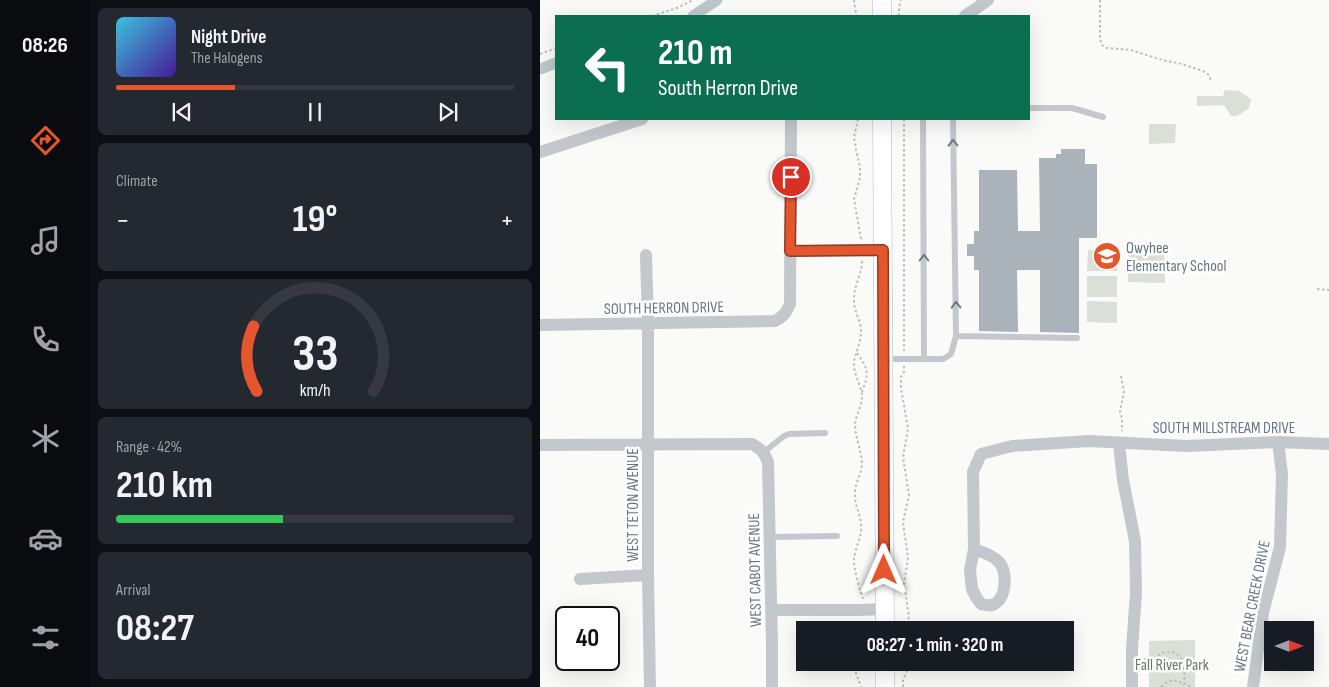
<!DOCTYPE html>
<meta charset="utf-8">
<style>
body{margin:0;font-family:"Sofia Sans Condensed",sans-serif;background:#242831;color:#f1f3f6;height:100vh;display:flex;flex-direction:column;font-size:19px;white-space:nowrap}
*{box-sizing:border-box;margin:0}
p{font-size:16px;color:#9ea1a6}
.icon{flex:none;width:28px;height:28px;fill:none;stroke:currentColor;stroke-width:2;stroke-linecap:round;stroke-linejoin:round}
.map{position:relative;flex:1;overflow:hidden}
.panel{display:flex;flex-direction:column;gap:8px;padding:8px;background:#0d0f14;width:450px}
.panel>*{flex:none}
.guide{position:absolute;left:15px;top:15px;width:475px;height:105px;border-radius:0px;box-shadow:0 5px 20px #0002;background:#0b6e4f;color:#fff;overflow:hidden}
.needle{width:32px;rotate:90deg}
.buttons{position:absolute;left:724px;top:621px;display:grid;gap:10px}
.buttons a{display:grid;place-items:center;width:50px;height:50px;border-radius:0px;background:#171b24;box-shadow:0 5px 20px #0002;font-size:25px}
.speed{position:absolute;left:15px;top:606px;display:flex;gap:10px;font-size:25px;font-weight:700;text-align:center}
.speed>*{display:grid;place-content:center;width:65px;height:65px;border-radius:50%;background:#171b24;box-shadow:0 5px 20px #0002;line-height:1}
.speed .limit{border:2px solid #111;border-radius:8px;background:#fff;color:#111}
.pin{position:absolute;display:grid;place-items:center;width:42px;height:42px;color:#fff;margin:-21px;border:2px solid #fff;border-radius:50%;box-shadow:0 1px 5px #0007}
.me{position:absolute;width:55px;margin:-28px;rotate:0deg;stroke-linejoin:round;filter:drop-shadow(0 0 4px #0008)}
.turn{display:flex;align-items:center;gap:18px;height:105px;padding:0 20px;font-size:22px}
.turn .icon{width:65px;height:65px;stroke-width:2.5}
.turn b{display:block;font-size:35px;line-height:42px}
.big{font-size:38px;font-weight:700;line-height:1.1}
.panel .widget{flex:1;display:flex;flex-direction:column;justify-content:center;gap:8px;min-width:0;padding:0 18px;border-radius:8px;background:#242831}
.panel .dial{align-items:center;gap:0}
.dial svg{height:130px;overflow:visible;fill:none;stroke:#363941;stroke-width:7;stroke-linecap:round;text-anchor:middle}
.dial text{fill:#f1f3f6;stroke:none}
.song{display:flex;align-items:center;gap:15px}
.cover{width:60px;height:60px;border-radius:8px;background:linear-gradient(135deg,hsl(190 70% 55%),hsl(260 70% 35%))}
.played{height:5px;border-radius:2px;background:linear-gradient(90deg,#e4572e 30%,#363941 30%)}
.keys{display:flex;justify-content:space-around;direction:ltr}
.heat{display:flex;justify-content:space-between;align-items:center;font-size:28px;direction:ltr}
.charge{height:8px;border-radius:4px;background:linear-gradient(90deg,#34c759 42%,#363941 0)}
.trip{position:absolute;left:256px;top:621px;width:278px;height:50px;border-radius:0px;background:#171b24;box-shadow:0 5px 20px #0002;font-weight:700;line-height:50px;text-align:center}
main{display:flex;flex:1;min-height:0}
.tab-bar{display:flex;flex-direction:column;width:90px;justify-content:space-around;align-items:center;background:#090b0e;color:#9ea1a6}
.tab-bar .icon{width:35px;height:35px}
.tab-bar .selected{color:#e4572e}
.tab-bar b{font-size:22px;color:#f1f3f6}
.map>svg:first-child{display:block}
.green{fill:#dadfd7}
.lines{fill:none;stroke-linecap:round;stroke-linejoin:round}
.canal{stroke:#bbc7cb;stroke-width:11}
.building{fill:#aab3b9}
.secondary-casing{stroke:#b3babf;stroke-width:19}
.path{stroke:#bbbfc2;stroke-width:2;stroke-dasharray:2.5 2.5;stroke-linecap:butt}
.lane{stroke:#c3c8cc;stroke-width:6}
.street{stroke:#c3c8cc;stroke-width:12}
.secondary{stroke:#fff;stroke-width:18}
.oneway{stroke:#6a7a87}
.route-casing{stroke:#94391e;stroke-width:12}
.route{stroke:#e4572e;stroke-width:9}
.labels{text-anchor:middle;stroke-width:5;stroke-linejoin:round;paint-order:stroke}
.poi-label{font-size:16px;fill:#657683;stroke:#fff;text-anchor:start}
.street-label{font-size:16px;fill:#657683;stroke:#fff}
.park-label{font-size:16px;fill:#687a64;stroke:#fff}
</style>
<main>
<nav class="tab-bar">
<b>08:26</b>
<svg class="icon selected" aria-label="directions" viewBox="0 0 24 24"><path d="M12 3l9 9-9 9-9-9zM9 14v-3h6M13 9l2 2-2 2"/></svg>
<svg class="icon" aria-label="music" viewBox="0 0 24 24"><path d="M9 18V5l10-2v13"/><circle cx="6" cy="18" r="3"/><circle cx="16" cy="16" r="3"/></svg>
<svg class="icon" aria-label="phone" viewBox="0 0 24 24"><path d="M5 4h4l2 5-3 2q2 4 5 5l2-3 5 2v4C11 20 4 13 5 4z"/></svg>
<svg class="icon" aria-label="climate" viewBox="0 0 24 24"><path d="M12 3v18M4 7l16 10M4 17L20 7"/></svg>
<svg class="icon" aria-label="car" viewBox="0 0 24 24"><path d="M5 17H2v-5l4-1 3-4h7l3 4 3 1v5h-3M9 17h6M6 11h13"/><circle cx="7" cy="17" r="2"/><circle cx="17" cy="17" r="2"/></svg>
<svg class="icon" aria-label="filters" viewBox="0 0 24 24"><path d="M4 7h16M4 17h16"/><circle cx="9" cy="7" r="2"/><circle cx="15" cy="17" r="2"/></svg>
</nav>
<section class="panel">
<div class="widget">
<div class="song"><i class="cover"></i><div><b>Night Drive</b><p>The Halogens</p></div></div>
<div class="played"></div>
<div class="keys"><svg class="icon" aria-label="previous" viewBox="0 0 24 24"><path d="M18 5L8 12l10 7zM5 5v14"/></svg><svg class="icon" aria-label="pause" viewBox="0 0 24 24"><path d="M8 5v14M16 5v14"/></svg><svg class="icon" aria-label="next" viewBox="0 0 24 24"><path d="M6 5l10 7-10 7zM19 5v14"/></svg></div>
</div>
<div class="widget"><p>Climate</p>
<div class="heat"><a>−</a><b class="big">19°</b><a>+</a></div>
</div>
<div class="widget dial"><svg viewBox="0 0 100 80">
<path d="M14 69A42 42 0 1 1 86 69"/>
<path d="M14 69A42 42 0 0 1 12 29" stroke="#e4572e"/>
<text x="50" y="56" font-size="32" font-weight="700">33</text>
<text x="50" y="72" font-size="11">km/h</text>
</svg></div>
<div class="widget"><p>Range · 42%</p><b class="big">210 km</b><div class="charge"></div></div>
<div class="widget"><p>Arrival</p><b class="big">08:27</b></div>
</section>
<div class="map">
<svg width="789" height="687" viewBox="0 0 789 687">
<rect width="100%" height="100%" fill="#fafaf8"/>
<path class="green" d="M685,90L699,91L711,99L709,108L697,116H691L684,105L657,106V96H683Z
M609,124H636L635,143L609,144Z
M589,248H624L625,283L588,282Z
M548,250L577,251V271H547Z
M547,276H577V297H547Z
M547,301L577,302V323L547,322Z
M655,640V687H609V641Z"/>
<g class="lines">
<path class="canal" d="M153,16L177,0
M0,69L16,63"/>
</g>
<path class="building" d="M521,149H545V164H557V238H539V333L500,332V270H477L478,332L439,331V270H434V256H427V244H434V231H439V170H477L478,231H500L499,158H516V154H521Z"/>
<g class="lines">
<defs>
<path id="secondary" d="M342,0V16
M342,119L345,630
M345,662V687"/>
</defs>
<use href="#secondary" class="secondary-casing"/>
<path class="path" d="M314,0L315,8L317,16
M560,0V39L562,45L567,48L591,50L622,60L642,64L663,71L669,75L671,81
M112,16L137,8L153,0
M359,16V8L361,0
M0,54L16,48
M318,119L314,137L316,150L320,167V178L314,199L321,239
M364,119V351
M322,261C322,274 314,285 314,298C313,311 321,320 321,331C321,342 316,351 314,361C313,373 320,383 322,394C323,405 316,414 315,424C315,438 322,451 322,465C321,474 316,482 315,491C314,505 320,512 321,525C322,537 316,546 314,558C313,566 320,591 323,599
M777,289L789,290
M317,353C329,370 329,373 322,392
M364,366V372L361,377V388L368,429L363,457L369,495L363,522L368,558L364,584L369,616L366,630
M581,376L584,392L580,411L582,419V431
M322,630L324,621
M604,659C606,659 611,660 612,659C617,658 621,652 627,652C646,650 645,674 644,687
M315,662L316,673L321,687
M363,687V680L369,666L367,662
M621,687C634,675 639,683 653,687"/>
<path class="lane" d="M489,108H532L563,117
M383,119L384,359
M416,336L537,338
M345,359H403L411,354L416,336L413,119
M224,452L244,436L249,434L285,433
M229,537L297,536"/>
<path class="street" d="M425,16L448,0
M0,152L102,119
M250,251L343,250
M106,255L108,323V575L110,687
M0,325L235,321C244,316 246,313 250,304L251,119
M579,443L583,480L595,541L596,593L592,649V687
M0,445L212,444C221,449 224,452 228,462L232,645V687
M434,549C442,552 453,555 459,562C467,571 467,595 456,603C451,607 446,605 441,604L436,597L432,589L430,570L434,549L433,472L441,454L472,446L549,441L646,446L738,442L789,444
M40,579L108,575
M231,610H319L344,609
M713,687L723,613L740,547L742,474L738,442"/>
<use href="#secondary" class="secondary"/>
</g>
<defs><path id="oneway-chevron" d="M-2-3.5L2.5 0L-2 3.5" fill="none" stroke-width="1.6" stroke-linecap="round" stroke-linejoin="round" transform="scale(1.25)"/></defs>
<g class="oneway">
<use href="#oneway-chevron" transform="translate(413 143) rotate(-91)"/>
<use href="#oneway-chevron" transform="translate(384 258) rotate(-90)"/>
<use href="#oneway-chevron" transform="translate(416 305) rotate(-91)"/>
</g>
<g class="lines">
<defs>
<path id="route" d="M251,177L250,251L343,250L344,570"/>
</defs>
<use href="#route" class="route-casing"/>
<use href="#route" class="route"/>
</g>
<defs>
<symbol id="school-disc" viewBox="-11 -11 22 22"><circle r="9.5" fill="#e4572e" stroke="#fff"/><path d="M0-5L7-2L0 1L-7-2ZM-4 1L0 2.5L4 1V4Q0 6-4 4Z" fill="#fff"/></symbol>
</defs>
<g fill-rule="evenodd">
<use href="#school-disc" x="551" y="240" width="32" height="32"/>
</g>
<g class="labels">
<g class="poi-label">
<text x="586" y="253">Owyhee<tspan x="586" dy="18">Elementary School</tspan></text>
</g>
<g class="street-label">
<text transform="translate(124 307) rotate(-1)" y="6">SOUTH HERRON DRIVE</text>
<text x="684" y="433">SOUTH MILLSTREAM DRIVE</text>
<text transform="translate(92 505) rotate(-90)" y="6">WEST TETON AVENUE</text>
<text transform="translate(214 570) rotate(-91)" y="6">WEST CABOT AVENUE</text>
<text transform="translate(711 606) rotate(-79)" y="6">WEST BEAR CREEK DRIVE</text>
</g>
<g class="park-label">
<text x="632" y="670">Fall River Park</text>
</g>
</g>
</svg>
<div class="buttons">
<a><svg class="needle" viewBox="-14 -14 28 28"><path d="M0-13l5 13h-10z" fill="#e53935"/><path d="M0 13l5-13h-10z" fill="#9ea1a6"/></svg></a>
</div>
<div class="speed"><div class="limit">40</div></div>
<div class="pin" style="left:251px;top:177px;background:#d93025"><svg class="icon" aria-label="arrive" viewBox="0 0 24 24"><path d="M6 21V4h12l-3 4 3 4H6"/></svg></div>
<svg class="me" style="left:344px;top:570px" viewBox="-20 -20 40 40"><path d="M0-17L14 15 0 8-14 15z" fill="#e4572e" stroke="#fff" stroke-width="4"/></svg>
<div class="trip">08:27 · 1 min · 320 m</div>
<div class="guide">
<div class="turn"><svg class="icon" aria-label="left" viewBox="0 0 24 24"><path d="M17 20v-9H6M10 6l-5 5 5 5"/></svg><div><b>210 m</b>South Herron Drive</div></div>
</div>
</div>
</main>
